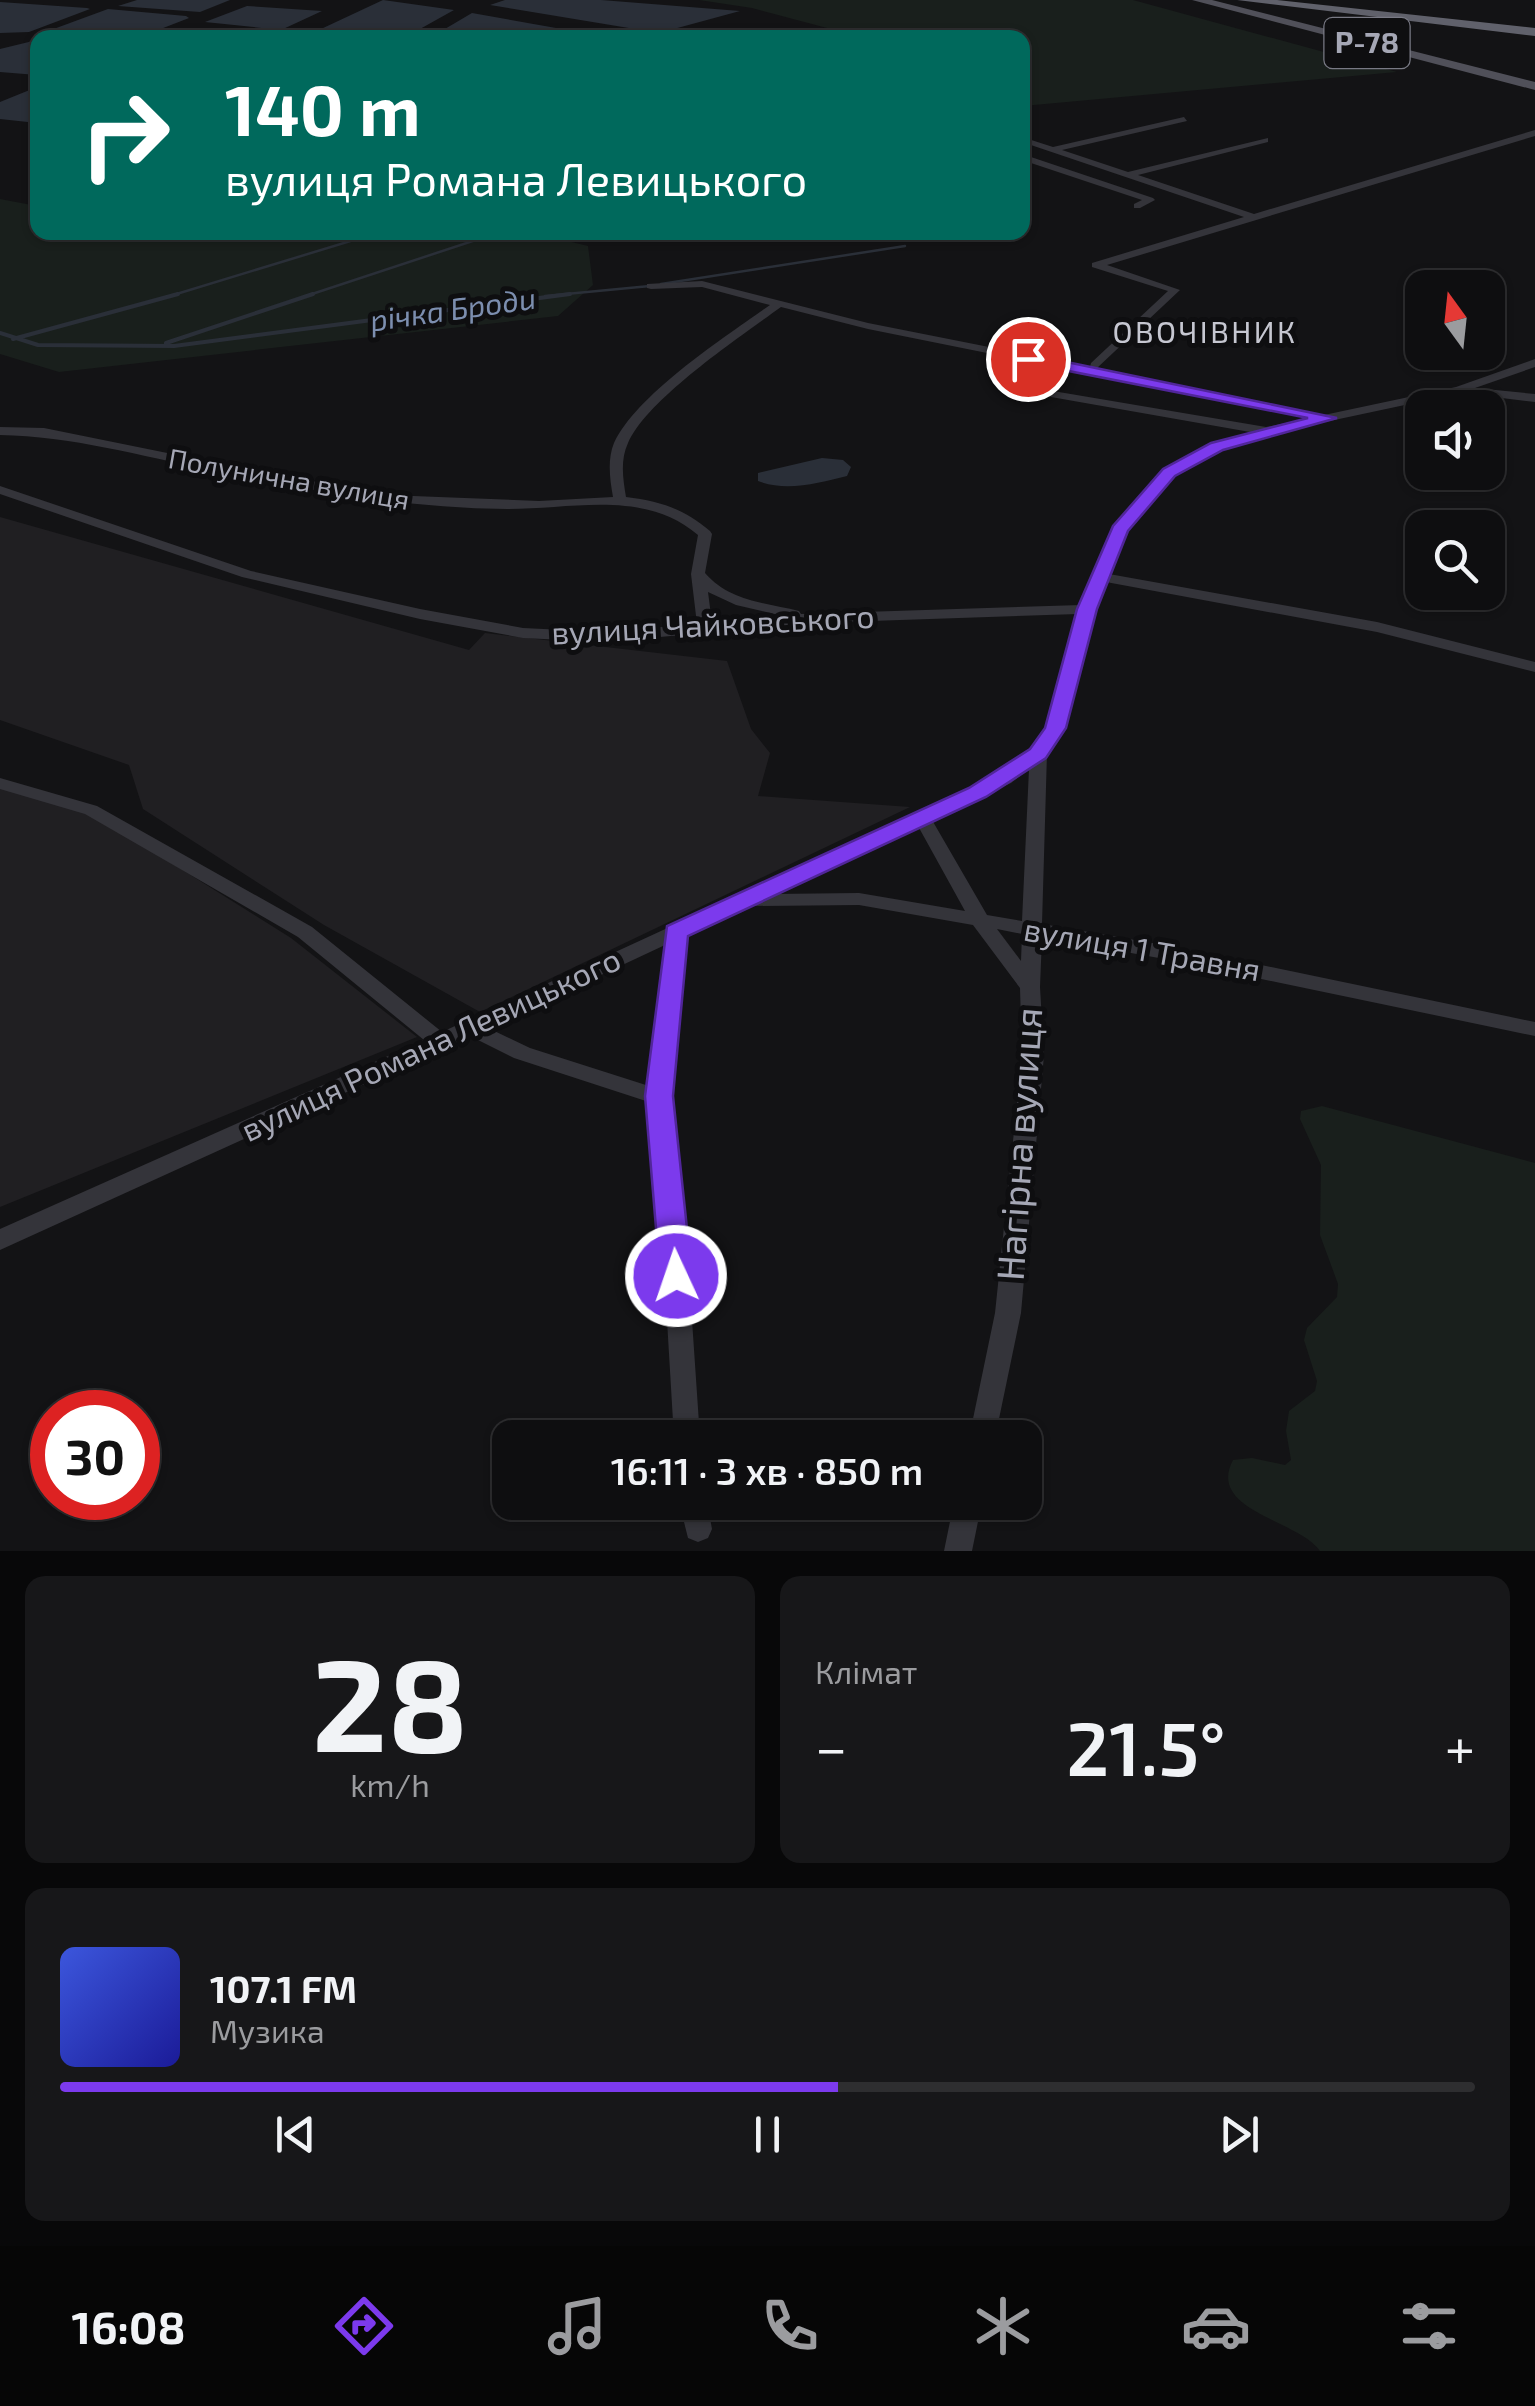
<!DOCTYPE html>
<html lang="uk">
<meta charset="utf-8">
<style>
body{margin:0;font-family:"Exo 2",sans-serif;background:#171719;color:#f1f3f6;height:100vh;display:flex;flex-direction:column;font-size:38px;white-space:nowrap}
*{box-sizing:border-box;margin:0}
p{font-size:32px;color:#9b9c9f}
.icon{flex:none;width:55px;height:55px;fill:none;stroke:currentColor;stroke-width:2;stroke-linecap:round;stroke-linejoin:round}
.map{position:relative;height:1551px;overflow:hidden}
.side{display:flex;flex-direction:column;gap:25px;padding:25px;background:#080809;flex:1}
.side>*{flex:none}
.hud{position:absolute;left:30px;top:30px;width:1000px;height:210px;border-radius:20px;box-shadow:0 2px 8px #0004,0 0 0 2px #2e2e30;background:#00695c;color:#fff;overflow:hidden}
.needle{width:65px;rotate:345deg}
.controls{position:absolute;left:1405px;top:270px;display:grid;gap:20px}
.controls a{display:grid;place-items:center;width:100px;height:100px;border-radius:20px;background:#0e0e10;box-shadow:0 2px 8px #0004,0 0 0 2px #2e2e30;font-size:50px}
.speed{position:absolute;left:30px;top:1390px;display:flex;gap:20px;font-size:50px;font-weight:700;text-align:center}
.speed>*{display:grid;place-content:center;width:130px;height:130px;border-radius:50%;background:#0e0e10;box-shadow:0 2px 8px #0004,0 0 0 2px #2e2e30;line-height:1}
.speed .limit{border:15px solid #d22;background:#fff;color:#111}
.pin{position:absolute;display:grid;place-items:center;width:85px;height:85px;color:#fff;margin:-42px;border:5px solid #fff;border-radius:50%;box-shadow:0 2px 10px #0007}
.me{position:absolute;width:110px;margin:-55px;rotate:357deg;stroke-linejoin:round;filter:drop-shadow(0 0 8px #0008)}
.turn{display:flex;align-items:center;gap:35px;height:210px;padding:0 30px;font-size:45px}
.turn .icon{width:130px;height:130px;stroke-width:2.5}
.turn b{display:block;font-size:70px;line-height:85px}
.big{font-size:75px;font-weight:600;line-height:1.1}
.side .tile{flex:1;display:flex;flex-direction:column;justify-content:center;gap:15px;min-width:0;padding:0 35px;border-radius:20px;background:#171719}
.side .dial{align-items:center;gap:0}
.dial b{font-size:130px;line-height:1}
.song{display:flex;align-items:center;gap:30px}
.cover{width:120px;height:120px;border-radius:15px;background:linear-gradient(135deg,hsl(230 70% 55%),hsl(240 70% 35%))}
.played{height:10px;border-radius:5px;background:linear-gradient(90deg,#7c3aed 55%,#2e2e30 55%)}
.keys{display:flex;justify-content:space-around;direction:ltr}
.heat{display:flex;justify-content:space-between;align-items:center;font-size:55px;direction:ltr}
.side .tiles{flex:1;display:grid;gap:25px;grid-template-columns:1fr 1fr}
.tile:last-child{grid-column:span 2}
.trip{position:absolute;left:492px;top:1420px;width:550px;height:100px;border-radius:20px;background:#0e0e10;box-shadow:0 2px 8px #0004,0 0 0 2px #2e2e30;font-weight:600;line-height:100px;text-align:center}
.menu{display:flex;height:160px;justify-content:space-around;align-items:center;background:#060606;color:#9b9c9f}
.menu .icon{width:70px;height:70px}
.menu .selected{color:#7c3aed}
.menu b{font-size:45px;color:#f1f3f6}
.map>svg:first-child{display:block}
.built{fill:#201f22}
.green{fill:#191f1c}
.water{fill:#2a2f38}
.lines{fill:none;stroke-linecap:round;stroke-linejoin:round}
.stream-far1{stroke:#2a2f38;stroke-width:2.5}
.stream{stroke:#2a2f38;stroke-width:4}
.street{fill:#34343a;fill-rule:evenodd}
.primary{fill:#505059;fill-rule:evenodd}
.highway{fill:#60616b;fill-rule:evenodd}
.route{fill:#7c3aed;stroke:#51269a;stroke-width:2.5}
.labels{text-anchor:middle;stroke-width:10;stroke-linejoin:round;paint-order:stroke}
.far-street-label{font-size:28px;fill:#a5a7b5;stroke:#0e0e10}
.shield{fill:#0e0e10;stroke:#787984;stroke-width:2.5}
.shield-label{font-size:30px;font-weight:bold;fill:#a5a7b5}
.far-water-label{font-size:30px;font-style:italic;fill:#7c8eaf;stroke:#0e0e10}
.far-neighbourhood-label{font-size:30px;letter-spacing:2.5px;fill:#c6c7d1;stroke:#0e0e10}
.street-label{font-size:32px;fill:#a5a7b5;stroke:#0e0e10}
.near-street-label{font-size:38px;fill:#a5a7b5;stroke:#0e0e10}
</style>
<div class="map">
<svg width="1535" height="1551" viewBox="0 0 1535 1551">
<rect width="100%" height="100%" fill="#131315"/>
<path class="built" d="M0,517L469,650L485,633L727,661L751,729L770,753L758,796L910,807L480,1012L324,925L143,809L129,765L0,720Z
M0,787L86,812L181,869L291,938L417,1037L0,1207Z"/>
<path class="green" d="M699,0H1133L1397,72L1023,106L1022,38L861,37L752,8Z
M0,199L37,206L38,232L535,233L588,246L593,285L558,316L59,372L0,354Z
M1322,1106L1535,1163V1551H1320C1299,1520 1206,1511 1233,1460L1252,1458L1285,1465L1291,1460L1286,1431L1289,1411L1315,1391L1317,1381L1304,1340L1307,1328L1337,1297L1338,1284L1320,1235L1321,1165L1300,1119L1301,1111Z"/>
<path class="water" d="M137,0H230L200,12L118,6Z
M383,0L454,10L411,34L321,29Z
M505,0H601L740,11L659,33L490,5Z
M0,2L87,8L90,9L29,32L0,33Z
M247,6L322,11L281,30L205,22Z
M108,9L186,16L189,18L140,37L40,34Z
M472,13L556,28L531,37L433,36Z
M37,40V75L0,72V49Z
M37,87V123L0,119V102Z
M822,458L843,460L851,467L847,476C819,483 786,492 758,481V473Z"/>
<g class="lines">
<path class="stream-far1" d="M661,284L905,246
M170,296L380,232
M306,296L500,232
M545,296L650,286"/>
<path class="stream" d="M0,333L38,345L174,346L570,294
M13,339L178,294
M166,343L313,294"/>
<path class="street" d="M1184,117L1187,121L1062,150L1128,172L1268,138V142L1138,175L1254,214L1535,130V136L1107,265L1180,290L1097,368L1324,415L1456,387L1535,359V367L1475,388L1535,394V402L1461,393L1269,434L1222,449L1174,476L1127,531L1109,574L1377,622L1535,662V672L1377,632L1106,582L1095,609L1064,728L1047,753L1042,924L1170,946L1535,1022V1036L1170,960L1042,937L1040,987L1044,1055L1021,1313L995,1438H969L995,1313L1022,1055L1020,988L973,925L859,905L749,906L686,935L670,1097L684,1202L700,1438H674L660,1202L649,1102L514,1058L470,1036L0,1250V1229L424,1040L298,937L85,814L0,789V778L97,806L266,901L312,927L442,1032L999,775L1032,749L1048,728L1078,614L812,623L605,642L523,638L420,619L242,577L0,494V486L251,571L420,609L523,628L605,632L697,624L691,574L698,535C644,489 573,509 507,509C407,508 308,491 211,470C141,456 71,436 0,435V427L44,428L290,478L413,496L539,501L613,497C610,480 607,460 614,443C637,394 726,336 770,305L702,287L651,289L647,288V284L702,281L868,323L1090,367L1091,363L1168,291L1092,267V263L1244,217L1022,142V137L1053,147ZM781,307L868,329L1310,418L1266,427L1047,390V396L1051,397L1250,432L1212,443L1164,470L1113,530L1081,605L801,614L799,611C766,603 729,601 705,573L712,534L710,531C684,509 660,501 626,497C623,479 620,460 628,443C647,399 741,336 781,307ZM708,592L736,605L783,616L712,623ZM1029,769L1022,921L987,915L932,820L1011,783ZM918,826L965,911L859,893L774,894ZM997,929L1022,934L1021,961ZM665,945L649,1086L530,1048L488,1028Z
M1022,154L1153,198L1155,200L1140,208H1134V204L1142,200L1022,160Z
M679,1502H707L712,1529L708,1538L698,1542L688,1538Z
M954,1502H982L972,1551H944Z"/>
<path class="primary" d="M1192,0H1212L1535,82V90Z"/>
<path class="highway" d="M1237,0H1277L1535,28V36Z"/>
</g>
<path class="route" d="M1028,354L1337,418L1223,450L1175,476L1128,531L1097,609L1066,728L1046,758L986,797L688,936L673,1096L692,1276L687,1285L676,1289L664,1285L660,1276L645,1096L667,926L969,788L1030,749L1045,728L1077,609L1113,526L1163,469L1211,443L1308,418L1023,362L1021,359Z"/>
<g class="labels">
<g class="far-street-label">
<text transform="translate(289 479) rotate(10)" y="10">Полунична вулиця</text>
</g>
<rect class="shield" x="1324.5" y="18" width="85" height="50" rx="8"/>
<g class="shield-label">
<text x="1367" y="53">Р-78</text>
</g>
<g class="far-water-label">
<text transform="translate(453 310) rotate(-8)" y="10">річка Броди</text>
</g>
<g class="far-neighbourhood-label">
<text x="1205" y="343">ОВОЧІВНИК</text>
</g>
<g class="street-label">
<text transform="translate(713 625) rotate(-3)" y="11">вулиця Чайковського</text>
<text transform="translate(1142 950) rotate(10)" y="11">вулиця 1 Травня</text>
<text transform="translate(431 1045) rotate(-25)" y="11">вулиця Романа Левицького</text>
</g>
<g class="near-street-label">
<text transform="translate(1020 1144) rotate(-86)" y="13">Нагірна вулиця</text>
</g>
</g>
</svg>
<div class="controls">
<a><svg class="needle" viewBox="-14 -14 28 28"><path d="M0-13l5 13h-10z" fill="#e53935"/><path d="M0 13l5-13h-10z" fill="#9b9c9f"/></svg></a>
<a><svg class="icon" aria-label="sound" viewBox="0 0 24 24"><path d="M4 9h4l5-4v14l-5-4H4zM17 9q2 3 0 6"/></svg></a>
<a><svg class="icon" aria-label="search" viewBox="0 0 24 24"><circle cx="10" cy="10" r="6"/><path d="M15 15l6 6"/></svg></a>
</div>
<div class="speed"><div class="limit">30</div></div>
<div class="pin" style="left:1028px;top:359px;background:#d93025"><svg class="icon" aria-label="arrive" viewBox="0 0 24 24"><path d="M6 21V4h12l-3 4 3 4H6"/></svg></div>
<svg class="me" style="left:676px;top:1276px" viewBox="-20 -20 40 40"><circle r="17" fill="#7c3aed" stroke="#fff" stroke-width="3"/><path d="M0-11L8 9 0 5-8 9z" fill="#fff"/></svg>
<div class="trip">16:11 · 3 хв · 850 m</div>
<div class="hud">
<div class="turn"><svg class="icon" aria-label="right" viewBox="0 0 24 24"><path d="M7 20v-9h11M14 6l5 5-5 5"/></svg><div><b>140 m</b>вулиця Романа Левицького</div></div>
</div>
</div>
<section class="side">
<div class="tiles">
<div class="tile dial"><b>28</b><p>km/h</p></div>
<div class="tile"><p>Клімат</p>
<div class="heat"><a>−</a><b class="big">21.5°</b><a>+</a></div>
</div>
<div class="tile">
<div class="song"><i class="cover"></i><div><b>107.1 FM</b><p>Музика</p></div></div>
<div class="played"></div>
<div class="keys"><svg class="icon" aria-label="previous" viewBox="0 0 24 24"><path d="M18 5L8 12l10 7zM5 5v14"/></svg><svg class="icon" aria-label="pause" viewBox="0 0 24 24"><path d="M8 5v14M16 5v14"/></svg><svg class="icon" aria-label="next" viewBox="0 0 24 24"><path d="M6 5l10 7-10 7zM19 5v14"/></svg></div>
</div>
</div>
</section>
<nav class="menu">
<b>16:08</b>
<svg class="icon selected" aria-label="directions" viewBox="0 0 24 24"><path d="M12 3l9 9-9 9-9-9zM9 14v-3h6M13 9l2 2-2 2"/></svg>
<svg class="icon" aria-label="music" viewBox="0 0 24 24"><path d="M9 18V5l10-2v13"/><circle cx="6" cy="18" r="3"/><circle cx="16" cy="16" r="3"/></svg>
<svg class="icon" aria-label="phone" viewBox="0 0 24 24"><path d="M5 4h4l2 5-3 2q2 4 5 5l2-3 5 2v4C11 20 4 13 5 4z"/></svg>
<svg class="icon" aria-label="climate" viewBox="0 0 24 24"><path d="M12 3v18M4 7l16 10M4 17L20 7"/></svg>
<svg class="icon" aria-label="car" viewBox="0 0 24 24"><path d="M5 17H2v-5l4-1 3-4h7l3 4 3 1v5h-3M9 17h6M6 11h13"/><circle cx="7" cy="17" r="2"/><circle cx="17" cy="17" r="2"/></svg>
<svg class="icon" aria-label="filters" viewBox="0 0 24 24"><path d="M4 7h16M4 17h16"/><circle cx="9" cy="7" r="2"/><circle cx="15" cy="17" r="2"/></svg>
</nav>
